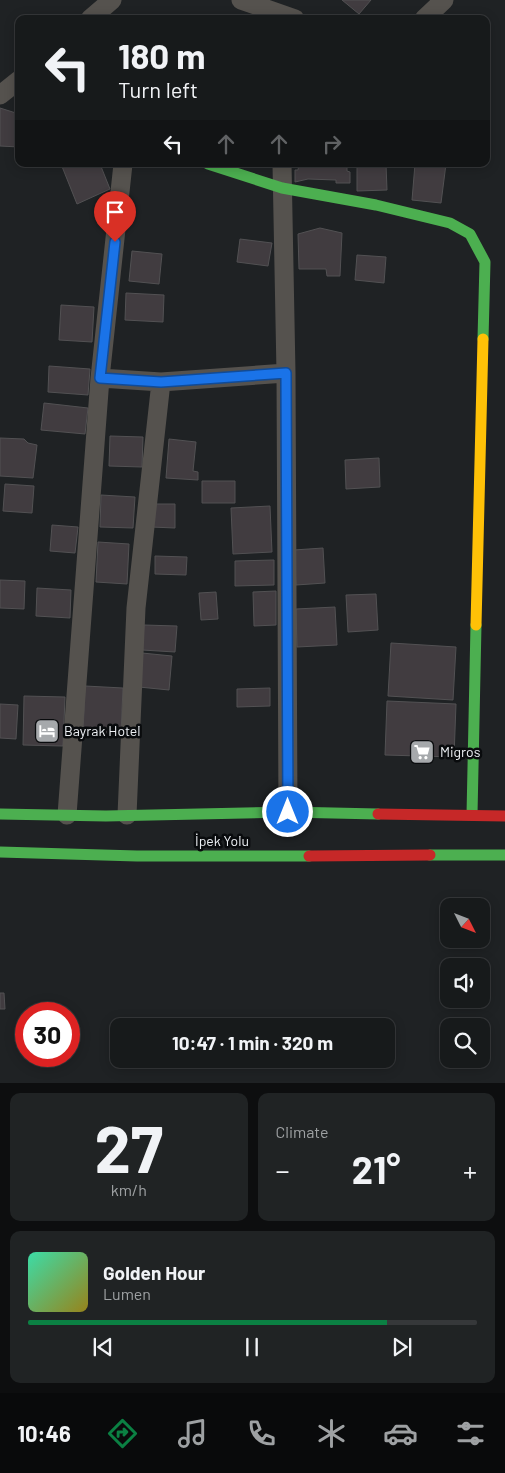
<!DOCTYPE html>
<meta charset="utf-8">
<style>
body{margin:0;font-family:Barlow,sans-serif;background:#202324;color:#f1f3f6;height:100vh;display:flex;flex-direction:column;font-size:19px;white-space:nowrap}
*{box-sizing:border-box;margin:0}
p{font-size:16px;color:#9ea1a3}
.icon{flex:none;width:28px;height:28px;fill:none;stroke:currentColor;stroke-width:2;stroke-linecap:round;stroke-linejoin:round}
.map{position:relative;height:1083px;overflow:hidden}
.details{display:flex;flex-direction:column;gap:10px;padding:10px;background:#0d0e0f;flex:1}
.details>*{flex:none}
.hud{position:absolute;left:15px;top:15px;width:475px;height:152px;border-radius:10px;box-shadow:0 2px 12px #0003,0 0 0 1px #36383a;background:#171a1b;color:#f1f3f6;overflow:hidden}
.needle{width:32px;rotate:132deg}
.controls{position:absolute;left:440px;top:898px;display:grid;gap:10px}
.controls a{display:grid;place-items:center;width:50px;height:50px;border-radius:10px;background:#171a1b;box-shadow:0 2px 12px #0003,0 0 0 1px #36383a;font-size:25px}
.speed{position:absolute;left:15px;top:1002px;display:flex;gap:10px;font-size:25px;font-weight:700;text-align:center}
.speed>*{display:grid;place-content:center;width:65px;height:65px;border-radius:50%;background:#171a1b;box-shadow:0 2px 12px #0003,0 0 0 1px #36383a;line-height:1}
.speed .limit{border:8px solid #d22;background:#fff;color:#111}
.pin{position:absolute;display:grid;place-items:center;width:42px;height:42px;color:#fff;margin:-51px -21px;border-radius:50% 50% 50% 0;rotate:-45deg;box-shadow:0 0 5px #0007}
.pin .icon{rotate:45deg}
.me{position:absolute;width:55px;margin:-28px;rotate:0deg;stroke-linejoin:round;filter:drop-shadow(0 0 4px #0008)}
.turn{display:flex;align-items:center;gap:18px;height:105px;padding:0 20px;font-size:22px}
.turn .icon{width:65px;height:65px;stroke-width:2.5}
.turn b{display:block;font-size:35px;line-height:42px}
.lanes{display:flex;align-items:center;height:48px;padding:0 20px;background:#0003;justify-content:center;gap:25px;direction:ltr}
.lanes .off{opacity:.35}
.big{font-size:38px;font-weight:700;line-height:1.1}
.details .card{flex:1;display:flex;flex-direction:column;justify-content:center;gap:8px;min-width:0;padding:0 18px;border-radius:10px;background:#202324}
.details .dial{align-items:center;gap:0}
.dial b{font-size:65px;line-height:1}
.song{display:flex;align-items:center;gap:15px}
.cover{width:60px;height:60px;border-radius:8px;background:linear-gradient(135deg,hsl(160 70% 55%),hsl(50 70% 35%))}
.played{height:5px;border-radius:2px;background:linear-gradient(90deg,#0b8043 80%,#36383a 80%)}
.keys{display:flex;justify-content:space-around;direction:ltr}
.heat{display:flex;justify-content:space-between;align-items:center;font-size:28px;direction:ltr}
.details .tiles{flex:1;display:grid;gap:10px;grid-template-columns:1fr 1fr}
.card:last-child{grid-column:span 2}
.trip{position:absolute;left:110px;top:1018px;width:285px;height:50px;border-radius:10px;background:#171a1b;box-shadow:0 2px 12px #0003,0 0 0 1px #36383a;font-weight:700;line-height:50px;text-align:center}
.dock{display:flex;height:80px;justify-content:space-around;align-items:center;background:#090a0b;color:#9ea1a3}
.dock .icon{width:35px;height:35px}
.dock .active{color:#0b8043}
.dock b{font-size:22px;color:#f1f3f6}
.map>svg:first-child{display:block}
.building{fill:#413c40;stroke:#525153}
.lines{fill:none;stroke-linecap:round;stroke-linejoin:round}
.street{stroke:#55524e;stroke-width:19}
.fast{stroke:#4caf50;stroke-width:11}
.slow{stroke:#ffc107;stroke-width:11}
.jam{stroke:#c62828;stroke-width:11}
.route-casing{stroke:#114b97;stroke-width:12}
.route{stroke:#1a73e8;stroke-width:9}
.labels{text-anchor:middle;stroke-width:5;stroke-linejoin:round;paint-order:stroke}
.poi-label{font-size:14px;fill:#eef1f5;stroke:#090b0d;text-anchor:start}
.street-label{font-size:14px;fill:#eef1f5;stroke:#090b0d}
</style>
<div class="map">
<svg width="505" height="1083" viewBox="0 0 505 1083">
<rect width="100%" height="100%" fill="#1f2224"/>
<path class="building" d="M342,0H371L359,14Z
M0,108L19,114V147L0,146Z
M61,164H100L110,189L77,204Z
M299,164H347V171L350,172V183H336V180L308,179L295,182V170H298Z
M357,164H386L387,190L357,191Z
M415,164H446L441,203L412,200Z
M320,228L342,233L340,276H327L326,269H299L298,234Z
M240,239L272,243L268,266L237,262Z
M132,251L162,254L159,284L129,281Z
M357,255L386,257L384,283L355,280Z
M126,293L164,295L163,322L125,320Z
M61,305L94,307L92,342L59,340Z
M49,366L90,369L88,395L48,392Z
M44,403L88,408L85,434L41,430Z
M110,436L143,437L142,467L109,466Z
M0,438L24,439L28,443L37,445L33,478L0,476Z
M169,439L196,442L193,471L198,472V480L166,478Z
M379,458L380,487L346,489L345,460Z
M202,481H235V503H202Z
M5,484L34,486L32,513L3,511Z
M101,495L135,497L133,528L100,527Z
M152,504H175V528L151,527Z
M270,506L272,552L233,554L231,508Z
M52,525L78,527L75,553L50,551Z
M98,542L129,544L127,584L96,582Z
M323,548L325,583L296,585L294,550Z
M155,556L187,557L186,575L155,574Z
M274,560V585L235,586V561Z
M0,580L25,581L24,609L0,608Z
M37,588L71,590L70,618L36,616Z
M276,591V625L254,626L253,592Z
M216,592L218,619L201,620L199,593Z
M376,594L378,630L348,632L346,595Z
M335,607L337,645L297,647L296,609Z
M144,625L177,626L175,652L142,650Z
M391,643L456,647L453,700L388,696Z
M142,653L172,656L169,690L139,687Z
M85,686L123,688L121,734L83,732Z
M270,688V706L237,707V689Z
M24,696L65,697L63,746L23,745Z
M387,701L456,704L454,757L385,755Z
M0,704L18,705L16,739L0,738Z
M0,993H4L5,1009H0Z"/>
<g class="lines">
<path class="street" d="M241,0L295,19
M90,19L112,0
M424,19L444,0
M0,95L19,80
M282,164L286,373L288,812
M100,378L161,382L286,373
M67,815L100,378L123,164
M127,815L136,608L161,382"/>
<path class="fast" d="M208,164L282,188L376,205L450,223L470,234L485,262L483,339
M0,814L106,816L288,812L378,814
M472,815L476,625
M0,852L137,856H309
M430,855H505"/>
<path class="slow" d="M476,625L483,339"/>
<path class="jam" d="M378,814L505,816
M309,856L430,855"/>
</g>
<g class="lines">
<defs>
<path id="route" d="M115,242L100,378L161,382L286,373L288,812"/>
</defs>
<use href="#route" class="route-casing"/>
<use href="#route" class="route"/>
</g>
<defs>
<symbol id="hotel-square" viewBox="-11 -11 22 22"><rect x="-9" y="-9" width="18" height="18" rx="4" fill="#a6a9ac" stroke="#090b0d"/><path d="M-6-4.5h1.5V1H6V5H4.5V3h-9V5H-6ZM-4 0a1.8 1.8 0 1 1 3.6 0ZM.5 0V-2.5h3Q6-2.5 6 0Z" fill="#fff"/></symbol>
<symbol id="supermarket-square" viewBox="-11 -11 22 22"><rect x="-9" y="-9" width="18" height="18" rx="4" fill="#a6a9ac" stroke="#090b0d"/><path d="M-6-5.5h2.5l.6 2H6L4.5 2H-2.5L-4.4-4H-6ZM-1.5 3.2a1.3 1.3 0 1 0 .1 0ZM3 3.2a1.3 1.3 0 1 0 .1 0Z" fill="#fff"/></symbol>
</defs>
<g fill-rule="evenodd">
<use href="#hotel-square" x="33" y="717" width="28" height="28"/>
<use href="#supermarket-square" x="408" y="738" width="28" height="28"/>
</g>
<g class="labels">
<g class="poi-label">
<text x="64" y="736">Bayrak Hotel</text>
<text x="440" y="757">Migros</text>
</g>
<g class="street-label">
<text x="222" y="846">İpek Yolu</text>
</g>
</g>
</svg>
<div class="controls">
<a><svg class="needle" viewBox="-14 -14 28 28"><path d="M0-13l5 13h-10z" fill="#e53935"/><path d="M0 13l5-13h-10z" fill="#9ea1a3"/></svg></a>
<a><svg class="icon" aria-label="sound" viewBox="0 0 24 24"><path d="M4 9h4l5-4v14l-5-4H4zM17 9q2 3 0 6"/></svg></a>
<a><svg class="icon" aria-label="search" viewBox="0 0 24 24"><circle cx="10" cy="10" r="6"/><path d="M15 15l6 6"/></svg></a>
</div>
<div class="speed"><div class="limit">30</div></div>
<div class="pin" style="left:115px;top:242px;background:#d93025"><svg class="icon" aria-label="arrive" viewBox="0 0 24 24"><path d="M6 21V4h12l-3 4 3 4H6"/></svg></div>
<svg class="me" style="left:288px;top:812px" viewBox="-20 -20 40 40"><circle r="17" fill="#1a73e8" stroke="#fff" stroke-width="3"/><path d="M0-11L8 9 0 5-8 9z" fill="#fff"/></svg>
<div class="trip">10:47 · 1 min · 320 m</div>
<div class="hud">
<div class="turn"><svg class="icon" aria-label="left" viewBox="0 0 24 24"><path d="M17 20v-9H6M10 6l-5 5 5 5"/></svg><div><b>180 m</b>Turn left</div></div>
<div class="lanes"><svg class="icon" aria-label="left" viewBox="0 0 24 24"><path d="M17 20v-9H6M10 6l-5 5 5 5"/></svg><svg class="icon off" aria-label="ahead" viewBox="0 0 24 24"><path d="M12 20V5M6 11l6-6 6 6"/></svg><svg class="icon off" aria-label="ahead" viewBox="0 0 24 24"><path d="M12 20V5M6 11l6-6 6 6"/></svg><svg class="icon off" aria-label="right" viewBox="0 0 24 24"><path d="M7 20v-9h11M14 6l5 5-5 5"/></svg></div>
</div>
</div>
<section class="details">
<div class="tiles">
<div class="card dial"><b>27</b><p>km/h</p></div>
<div class="card"><p>Climate</p>
<div class="heat"><a>−</a><b class="big">21°</b><a>+</a></div>
</div>
<div class="card">
<div class="song"><i class="cover"></i><div><b>Golden Hour</b><p>Lumen</p></div></div>
<div class="played"></div>
<div class="keys"><svg class="icon" aria-label="previous" viewBox="0 0 24 24"><path d="M18 5L8 12l10 7zM5 5v14"/></svg><svg class="icon" aria-label="pause" viewBox="0 0 24 24"><path d="M8 5v14M16 5v14"/></svg><svg class="icon" aria-label="next" viewBox="0 0 24 24"><path d="M6 5l10 7-10 7zM19 5v14"/></svg></div>
</div>
</div>
</section>
<nav class="dock">
<b>10:46</b>
<svg class="icon active" aria-label="directions" viewBox="0 0 24 24"><path d="M12 3l9 9-9 9-9-9zM9 14v-3h6M13 9l2 2-2 2"/></svg>
<svg class="icon" aria-label="music" viewBox="0 0 24 24"><path d="M9 18V5l10-2v13"/><circle cx="6" cy="18" r="3"/><circle cx="16" cy="16" r="3"/></svg>
<svg class="icon" aria-label="phone" viewBox="0 0 24 24"><path d="M5 4h4l2 5-3 2q2 4 5 5l2-3 5 2v4C11 20 4 13 5 4z"/></svg>
<svg class="icon" aria-label="climate" viewBox="0 0 24 24"><path d="M12 3v18M4 7l16 10M4 17L20 7"/></svg>
<svg class="icon" aria-label="car" viewBox="0 0 24 24"><path d="M5 17H2v-5l4-1 3-4h7l3 4 3 1v5h-3M9 17h6M6 11h13"/><circle cx="7" cy="17" r="2"/><circle cx="17" cy="17" r="2"/></svg>
<svg class="icon" aria-label="filters" viewBox="0 0 24 24"><path d="M4 7h16M4 17h16"/><circle cx="9" cy="7" r="2"/><circle cx="15" cy="17" r="2"/></svg>
</nav>
